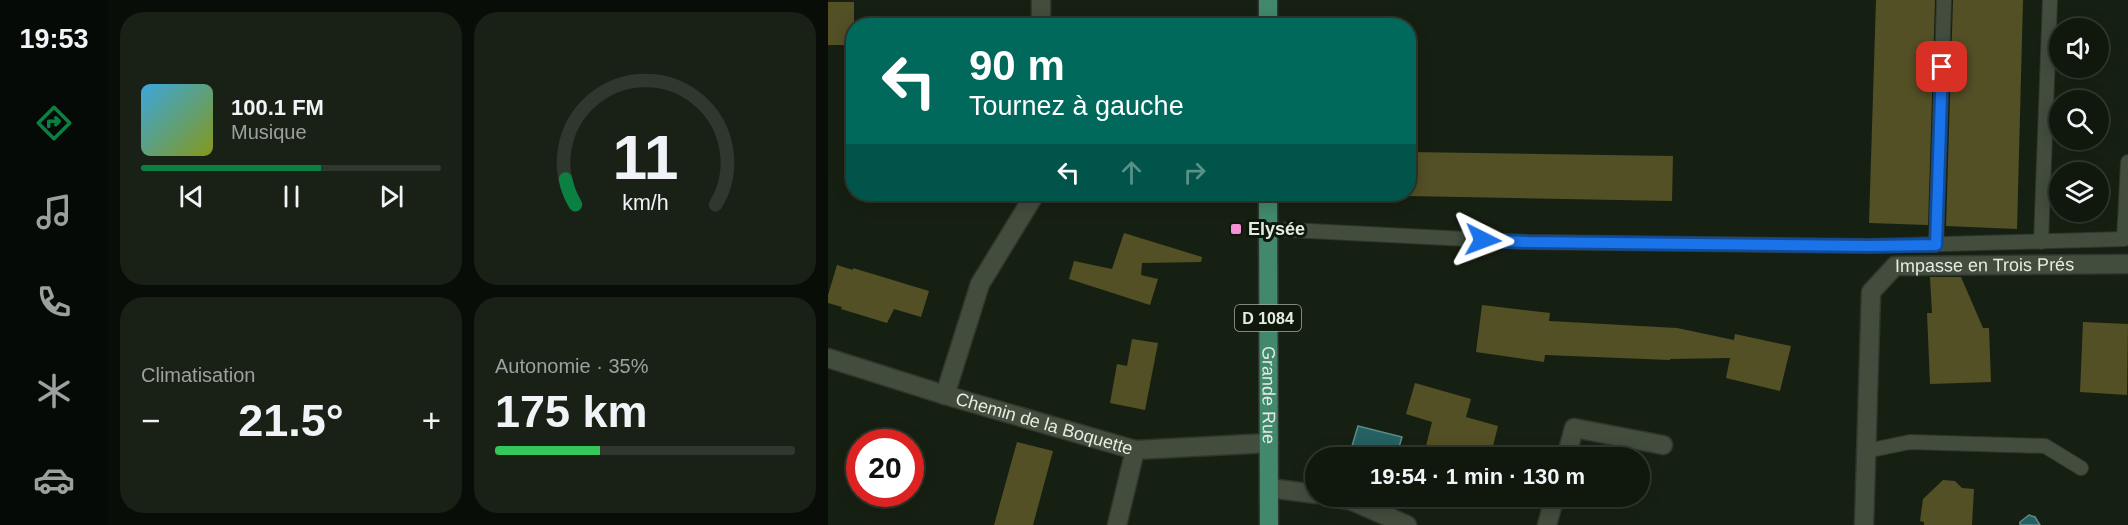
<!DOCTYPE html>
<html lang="fr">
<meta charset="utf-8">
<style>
body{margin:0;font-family:Arial,sans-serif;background:#192117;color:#f1f3f6;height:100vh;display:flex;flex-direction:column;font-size:22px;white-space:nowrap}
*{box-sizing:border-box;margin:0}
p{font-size:20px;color:#9ca09e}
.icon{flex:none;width:33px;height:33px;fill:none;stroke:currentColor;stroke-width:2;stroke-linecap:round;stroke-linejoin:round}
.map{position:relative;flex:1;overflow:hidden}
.panel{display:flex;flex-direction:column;gap:12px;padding:12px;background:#090d08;width:720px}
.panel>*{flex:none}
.banner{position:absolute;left:18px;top:18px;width:570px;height:183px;border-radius:24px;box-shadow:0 3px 15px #0003,0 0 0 2px #30372e;background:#00695c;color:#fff;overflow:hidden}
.buttons{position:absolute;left:1221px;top:18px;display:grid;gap:12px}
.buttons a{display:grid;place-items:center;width:60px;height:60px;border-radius:50%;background:#10180e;box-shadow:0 3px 15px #0003,0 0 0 2px #30372e;font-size:30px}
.speed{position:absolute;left:18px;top:429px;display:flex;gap:12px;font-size:30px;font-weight:700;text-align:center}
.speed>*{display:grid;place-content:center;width:78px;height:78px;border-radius:50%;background:#10180e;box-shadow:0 3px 15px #0003,0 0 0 2px #30372e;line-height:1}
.speed .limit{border:9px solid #d22;background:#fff;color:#111}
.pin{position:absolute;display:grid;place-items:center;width:51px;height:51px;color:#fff;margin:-26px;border-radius:12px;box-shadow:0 3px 9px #0006}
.me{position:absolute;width:66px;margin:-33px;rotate:93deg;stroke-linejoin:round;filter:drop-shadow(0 0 4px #0008)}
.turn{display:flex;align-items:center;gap:21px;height:126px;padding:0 24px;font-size:27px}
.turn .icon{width:78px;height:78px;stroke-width:2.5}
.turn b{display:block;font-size:42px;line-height:51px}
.lanes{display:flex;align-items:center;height:57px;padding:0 24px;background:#0003;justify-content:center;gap:30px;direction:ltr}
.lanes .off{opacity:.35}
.big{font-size:45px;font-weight:700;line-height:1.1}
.panel .card{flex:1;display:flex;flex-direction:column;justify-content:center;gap:9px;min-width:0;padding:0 21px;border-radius:24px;background:#192117}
.panel .dial{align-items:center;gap:0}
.dial svg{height:156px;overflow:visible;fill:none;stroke:#30372e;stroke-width:7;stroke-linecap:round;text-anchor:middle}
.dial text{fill:#f1f3f6;stroke:none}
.song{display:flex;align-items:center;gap:18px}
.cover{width:72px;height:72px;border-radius:9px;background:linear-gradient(135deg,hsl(200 70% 55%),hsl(70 70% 35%))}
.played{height:6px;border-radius:3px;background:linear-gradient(90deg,#0b8043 60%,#30372e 60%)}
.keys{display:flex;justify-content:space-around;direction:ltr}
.heat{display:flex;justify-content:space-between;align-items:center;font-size:33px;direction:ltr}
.charge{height:9px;border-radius:4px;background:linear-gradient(90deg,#34c759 35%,#30372e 0)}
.panel .tiles{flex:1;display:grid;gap:12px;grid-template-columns:repeat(2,1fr)}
.trip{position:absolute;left:477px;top:447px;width:345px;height:60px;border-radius:30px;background:#10180e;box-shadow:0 3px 15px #0003,0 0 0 2px #30372e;font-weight:700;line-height:60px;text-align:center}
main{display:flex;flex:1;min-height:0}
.menu{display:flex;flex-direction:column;width:108px;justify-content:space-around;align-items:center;background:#060a06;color:#9ca09e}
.menu .icon{width:42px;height:42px}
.menu .active{color:#0b8043}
.menu b{font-size:27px;color:#f1f3f6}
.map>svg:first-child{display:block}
.water{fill:#256063;stroke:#5e8a89;stroke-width:1.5}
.building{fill:#535026}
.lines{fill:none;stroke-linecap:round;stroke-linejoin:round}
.service-casing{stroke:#30362f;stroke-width:16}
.minor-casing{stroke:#30362f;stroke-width:21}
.primary-casing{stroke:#30362f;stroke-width:21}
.service{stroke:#424d3e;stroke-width:14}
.minor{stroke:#424d3e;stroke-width:18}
.primary{stroke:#41886c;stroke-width:18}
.route-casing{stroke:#114b97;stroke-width:15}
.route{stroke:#1a73e8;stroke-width:10}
.poi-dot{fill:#f491d4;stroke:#0e170a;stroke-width:2}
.labels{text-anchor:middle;stroke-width:6;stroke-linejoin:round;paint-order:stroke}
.shield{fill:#0e170a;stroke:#a4aba0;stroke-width:1.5}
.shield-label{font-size:16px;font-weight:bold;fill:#e4ebe1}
.poi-label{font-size:18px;font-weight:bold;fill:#e4ebe1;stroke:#0e170a;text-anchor:start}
.street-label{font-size:18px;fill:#e4ebe1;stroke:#0e170a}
</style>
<main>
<nav class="menu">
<b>19:53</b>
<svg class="icon active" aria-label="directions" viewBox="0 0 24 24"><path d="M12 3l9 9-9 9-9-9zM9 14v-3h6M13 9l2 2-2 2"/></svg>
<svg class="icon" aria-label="music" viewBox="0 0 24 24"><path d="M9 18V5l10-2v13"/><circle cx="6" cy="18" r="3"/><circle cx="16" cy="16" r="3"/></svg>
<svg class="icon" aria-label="phone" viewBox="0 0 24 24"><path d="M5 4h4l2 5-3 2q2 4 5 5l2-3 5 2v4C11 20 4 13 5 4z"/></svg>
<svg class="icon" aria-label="climate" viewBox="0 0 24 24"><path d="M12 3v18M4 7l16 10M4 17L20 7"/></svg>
<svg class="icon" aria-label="car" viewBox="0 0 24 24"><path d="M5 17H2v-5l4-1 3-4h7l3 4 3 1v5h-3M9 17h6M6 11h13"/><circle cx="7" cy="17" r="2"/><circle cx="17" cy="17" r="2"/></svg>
</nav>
<section class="panel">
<div class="tiles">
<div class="card">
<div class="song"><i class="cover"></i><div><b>100.1 FM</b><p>Musique</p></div></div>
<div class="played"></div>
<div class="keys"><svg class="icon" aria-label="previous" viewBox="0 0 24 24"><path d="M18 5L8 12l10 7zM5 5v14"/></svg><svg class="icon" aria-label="pause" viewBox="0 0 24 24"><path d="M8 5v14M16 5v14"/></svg><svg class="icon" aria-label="next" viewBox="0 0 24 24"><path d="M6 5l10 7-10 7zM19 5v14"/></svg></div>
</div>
<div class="card dial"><svg viewBox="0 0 100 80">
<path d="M14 69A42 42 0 1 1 86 69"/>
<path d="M14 69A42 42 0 0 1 9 56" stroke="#0b8043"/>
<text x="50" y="56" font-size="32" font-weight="700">11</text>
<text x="50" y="72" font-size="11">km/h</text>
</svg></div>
<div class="card"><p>Climatisation</p>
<div class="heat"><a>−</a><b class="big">21.5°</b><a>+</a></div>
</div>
<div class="card"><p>Autonomie · 35%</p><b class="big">175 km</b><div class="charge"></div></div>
</div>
</section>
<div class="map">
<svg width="1300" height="525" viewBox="0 0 1300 525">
<rect width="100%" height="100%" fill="#162012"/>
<path class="water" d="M530,426L574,437L568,457L524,446Z
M1201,515L1207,517L1212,525H1192V522Z"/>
<path class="building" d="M1048,0H1107L1100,225L1041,223Z
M1125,0H1195L1189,229L1118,226Z
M0,2H26V45H0Z
M580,152L845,156L844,201L580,196Z
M296,233L374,257L373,262L314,263L313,275L330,279L322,305L241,279L246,261L284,269Z
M9,265L25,270V268L101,291L93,317L66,309L59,323L13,309L14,307L0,303V295Z
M1102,277H1133L1155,328H1161L1163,382L1102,384L1099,313H1104Z
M654,305L722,313L721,321L849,328L906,340L907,334L963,346L952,391L898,378L902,358L842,359V360L717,355L716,362L648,352Z
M1255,322L1300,324L1299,395L1252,392Z
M304,339L330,343L317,410L282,403L289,364L299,366Z
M587,383L643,399L638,417L670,426L662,458H595L604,422L578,414Z
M189,442L225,451L205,525H166Z
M1115,480L1127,481L1134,488L1146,489L1144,525H1096V522L1092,521L1095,499Z"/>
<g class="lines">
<defs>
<path id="service" d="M440,229L700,242L1042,246L1296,239L1300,162
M1213,242L1222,0
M1108,245L1116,0
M1038,451L1082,442L1217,446L1253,468"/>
<g id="minor">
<path d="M213,0V26"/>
<path id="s1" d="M0,358L117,395L307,450L441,443"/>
<path d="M117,395L152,284L207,194"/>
<path d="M738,458L746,428L835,445"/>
<path d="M441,488L488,494"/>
<path d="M500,496L524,501L579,525"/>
<path d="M289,525L307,450"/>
<path d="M719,525L727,496"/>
<path id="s2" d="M1036,525L1043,292L1067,266L1300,264"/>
</g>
<g id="primary">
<path d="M440,0V26"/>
<path id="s3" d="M440,194L441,525"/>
</g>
</defs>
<use href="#service" class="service-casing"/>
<use href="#minor" class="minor-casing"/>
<use href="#primary" class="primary-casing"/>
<use href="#service" class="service"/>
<use href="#minor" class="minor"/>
<use href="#primary" class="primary"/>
</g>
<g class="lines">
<defs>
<path id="route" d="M655,240L700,242L1042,246L1108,245L1114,67"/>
</defs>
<use href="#route" class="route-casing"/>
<use href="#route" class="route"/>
</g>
<rect class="poi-dot" x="402" y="223" width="12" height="12" rx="3"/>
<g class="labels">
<rect class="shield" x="407" y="305" width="66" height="26" rx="4.5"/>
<g class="shield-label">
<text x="440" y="324">D 1084</text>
</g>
<g class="poi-label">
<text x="420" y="235">Elysée</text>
</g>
<g class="street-label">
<text dy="6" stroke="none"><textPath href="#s2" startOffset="358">Impasse en Trois Prés</textPath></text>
<text dy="6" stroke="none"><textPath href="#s3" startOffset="201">Grande Rue</textPath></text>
<text dy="6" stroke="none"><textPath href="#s1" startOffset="226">Chemin de la Boquette</textPath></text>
</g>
</g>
</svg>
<div class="buttons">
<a><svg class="icon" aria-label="sound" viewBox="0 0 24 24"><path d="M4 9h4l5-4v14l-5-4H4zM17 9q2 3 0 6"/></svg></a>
<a><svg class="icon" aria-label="search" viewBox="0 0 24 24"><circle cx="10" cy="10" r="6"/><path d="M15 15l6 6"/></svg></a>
<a><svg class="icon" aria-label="layers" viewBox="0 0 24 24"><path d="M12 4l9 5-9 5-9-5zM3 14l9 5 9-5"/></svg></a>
</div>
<div class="speed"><div class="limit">20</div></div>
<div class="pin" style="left:1114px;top:67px;background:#d93025"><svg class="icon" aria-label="arrive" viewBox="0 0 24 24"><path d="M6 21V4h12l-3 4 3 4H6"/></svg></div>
<svg class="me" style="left:655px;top:240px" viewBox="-20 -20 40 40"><path d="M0-17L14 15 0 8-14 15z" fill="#1a73e8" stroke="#fff" stroke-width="4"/></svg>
<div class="trip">19:54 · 1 min · 130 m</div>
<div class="banner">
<div class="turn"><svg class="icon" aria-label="left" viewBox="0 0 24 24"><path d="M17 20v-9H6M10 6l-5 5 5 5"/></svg><div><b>90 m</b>Tournez à gauche</div></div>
<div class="lanes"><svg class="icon" aria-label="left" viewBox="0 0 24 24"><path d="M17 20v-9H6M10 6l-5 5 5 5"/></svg><svg class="icon off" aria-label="ahead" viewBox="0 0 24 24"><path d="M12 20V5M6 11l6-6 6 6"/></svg><svg class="icon off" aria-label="right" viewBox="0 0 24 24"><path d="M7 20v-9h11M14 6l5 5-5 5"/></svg></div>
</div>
</div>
</main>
